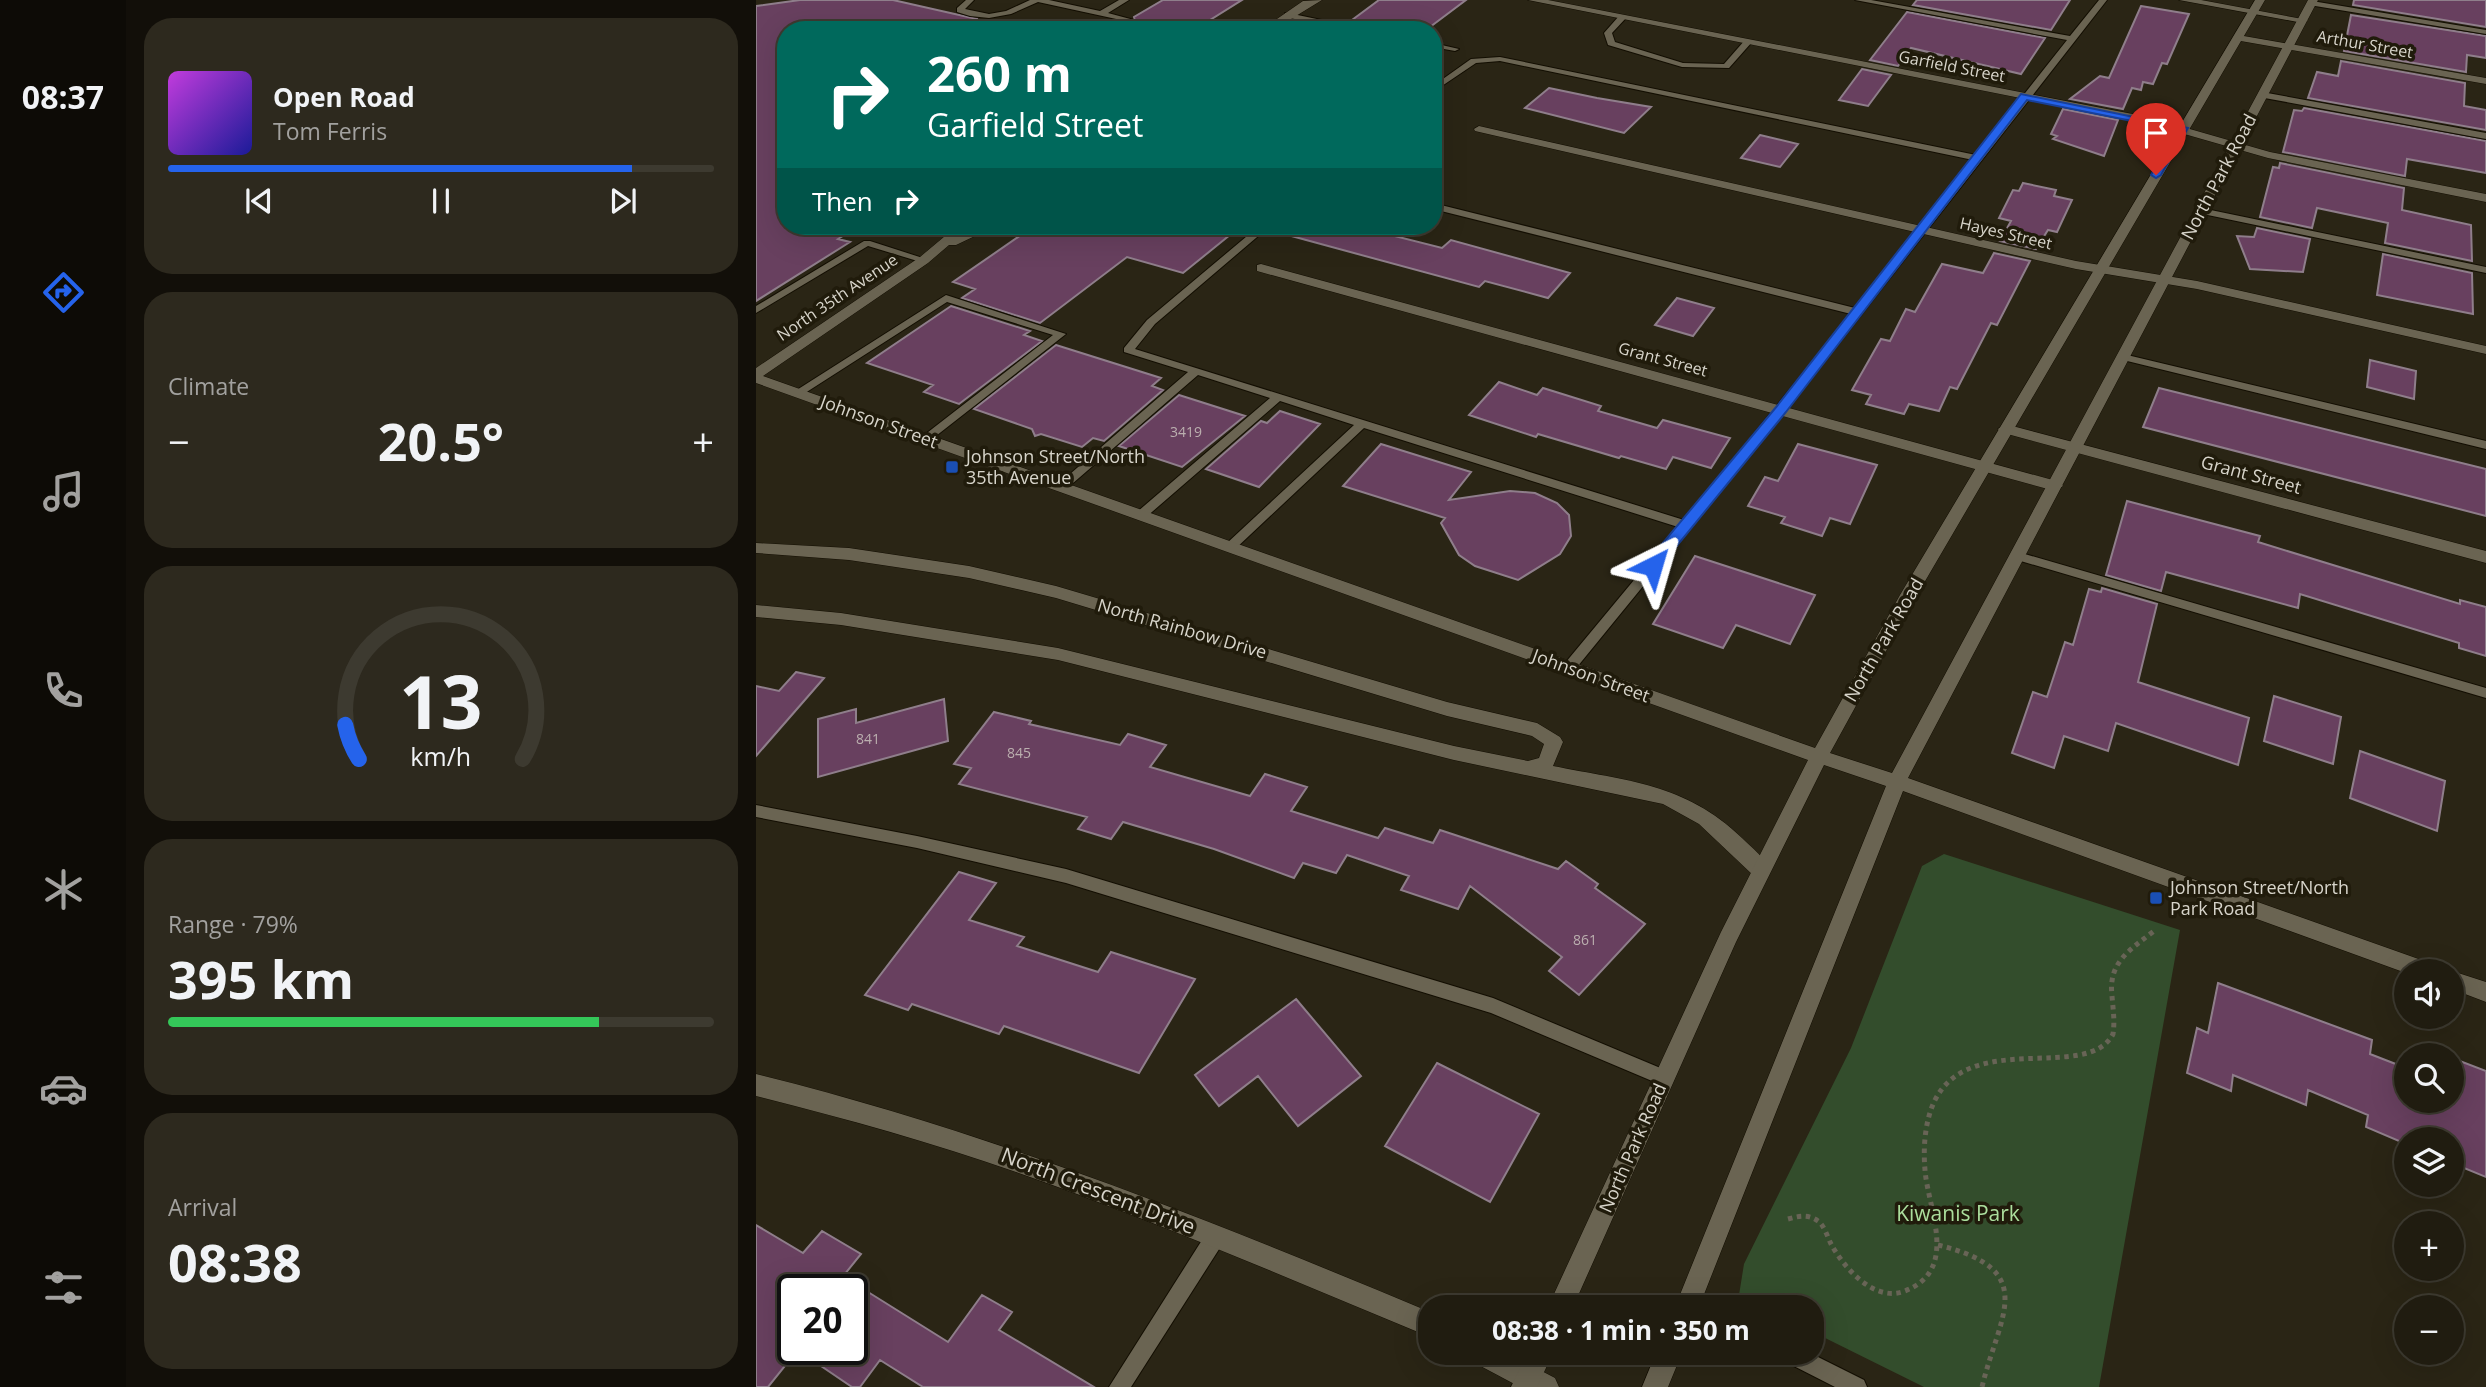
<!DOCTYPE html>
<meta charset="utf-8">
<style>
body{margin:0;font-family:"Open Sans",sans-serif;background:#2d291e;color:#f1f3f6;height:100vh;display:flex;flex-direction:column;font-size:26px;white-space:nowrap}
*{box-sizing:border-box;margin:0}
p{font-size:23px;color:#a2a19f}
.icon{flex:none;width:38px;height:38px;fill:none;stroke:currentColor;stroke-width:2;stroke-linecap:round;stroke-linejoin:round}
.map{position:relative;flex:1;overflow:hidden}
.drawer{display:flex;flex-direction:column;gap:18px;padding:18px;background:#120f09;width:630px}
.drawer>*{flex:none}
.guide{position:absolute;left:21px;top:21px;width:665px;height:214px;border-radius:28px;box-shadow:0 7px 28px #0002,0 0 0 2px #3d3a30;background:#00695c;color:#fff;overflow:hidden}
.tools{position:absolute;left:1638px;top:959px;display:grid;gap:14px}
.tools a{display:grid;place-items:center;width:70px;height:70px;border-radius:50%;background:#201c10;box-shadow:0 7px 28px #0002,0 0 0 2px #3d3a30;font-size:35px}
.speed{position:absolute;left:21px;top:1274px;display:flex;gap:14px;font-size:35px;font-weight:700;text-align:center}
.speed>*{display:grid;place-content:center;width:91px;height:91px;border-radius:50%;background:#201c10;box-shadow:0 7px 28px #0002,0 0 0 2px #3d3a30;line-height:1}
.speed .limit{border:4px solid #111;border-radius:10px;background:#fff;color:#111}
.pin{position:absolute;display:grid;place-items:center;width:60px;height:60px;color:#fff;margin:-72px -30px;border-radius:50% 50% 50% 0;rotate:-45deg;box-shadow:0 0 7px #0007}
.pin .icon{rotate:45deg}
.me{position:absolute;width:77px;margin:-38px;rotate:40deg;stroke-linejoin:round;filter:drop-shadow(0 0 5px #0008)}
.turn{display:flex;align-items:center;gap:24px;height:147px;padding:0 35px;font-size:32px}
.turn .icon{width:91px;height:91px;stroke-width:2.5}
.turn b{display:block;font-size:49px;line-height:60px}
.then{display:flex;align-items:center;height:66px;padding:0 35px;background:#0003;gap:14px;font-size:26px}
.big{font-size:52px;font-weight:700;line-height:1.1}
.drawer .tile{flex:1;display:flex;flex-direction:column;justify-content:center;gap:10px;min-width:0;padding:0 24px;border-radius:28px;background:#2d291e}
.drawer .dial{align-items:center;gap:0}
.dial svg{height:182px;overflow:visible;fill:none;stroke:#3d3a30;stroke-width:7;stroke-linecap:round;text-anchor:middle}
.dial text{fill:#f1f3f6;stroke:none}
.song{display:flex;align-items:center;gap:21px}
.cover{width:84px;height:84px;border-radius:10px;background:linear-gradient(135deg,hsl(290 70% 55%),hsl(240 70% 35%))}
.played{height:7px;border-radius:4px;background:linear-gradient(90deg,#2563eb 85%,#3d3a30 85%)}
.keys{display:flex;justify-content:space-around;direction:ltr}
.heat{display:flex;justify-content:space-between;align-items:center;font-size:38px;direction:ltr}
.charge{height:10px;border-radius:5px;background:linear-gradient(90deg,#34c759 79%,#3d3a30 0)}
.trip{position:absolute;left:662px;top:1295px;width:406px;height:70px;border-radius:28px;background:#201c10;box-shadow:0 7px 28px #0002,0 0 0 2px #3d3a30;font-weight:700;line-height:70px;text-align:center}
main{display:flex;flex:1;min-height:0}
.menu{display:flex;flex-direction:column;width:126px;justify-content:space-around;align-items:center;background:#0d0b06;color:#a2a19f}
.menu .icon{width:49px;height:49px}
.menu .current{color:#2563eb}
.menu b{font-size:32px;color:#f1f3f6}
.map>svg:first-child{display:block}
.green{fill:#334d2c}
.building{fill:#68405f;stroke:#8f7e8b;stroke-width:2}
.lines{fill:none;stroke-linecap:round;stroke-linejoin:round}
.service-casing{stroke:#130e02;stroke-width:2}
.minor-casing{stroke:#130e02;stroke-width:1}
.tertiary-casing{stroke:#130e02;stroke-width:1}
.path{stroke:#686456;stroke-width:5;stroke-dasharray:4.5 4.5;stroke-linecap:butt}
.service{fill:#6a6452;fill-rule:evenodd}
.minor{fill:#6a6452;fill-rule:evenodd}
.tertiary{fill:#6a6452;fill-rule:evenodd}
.route{fill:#2563eb;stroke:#184099;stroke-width:2}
.transit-dot{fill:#1a4fb4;stroke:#201b0b;stroke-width:2.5}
.labels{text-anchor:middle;stroke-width:7;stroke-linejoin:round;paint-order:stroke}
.number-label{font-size:14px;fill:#bbafaf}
.far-street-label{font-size:16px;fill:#d7d4ca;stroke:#201b0b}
.street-label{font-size:18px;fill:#d7d4ca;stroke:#201b0b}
.poi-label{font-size:18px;fill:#d7d4ca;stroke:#201b0b;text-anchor:start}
.near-street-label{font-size:21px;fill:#d7d4ca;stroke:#201b0b}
.near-park-label{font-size:21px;fill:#abde9d;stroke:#201b0b}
</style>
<main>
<nav class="menu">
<b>08:37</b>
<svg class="icon current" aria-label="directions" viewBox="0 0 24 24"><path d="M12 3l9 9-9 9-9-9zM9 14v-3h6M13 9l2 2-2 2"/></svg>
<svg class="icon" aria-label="music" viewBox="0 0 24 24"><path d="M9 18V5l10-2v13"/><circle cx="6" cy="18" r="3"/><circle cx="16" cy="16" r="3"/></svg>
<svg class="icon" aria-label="phone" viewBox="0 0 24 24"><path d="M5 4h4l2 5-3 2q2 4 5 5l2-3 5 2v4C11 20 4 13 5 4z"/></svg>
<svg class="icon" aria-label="climate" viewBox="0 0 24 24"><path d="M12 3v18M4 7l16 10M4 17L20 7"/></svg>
<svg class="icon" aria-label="car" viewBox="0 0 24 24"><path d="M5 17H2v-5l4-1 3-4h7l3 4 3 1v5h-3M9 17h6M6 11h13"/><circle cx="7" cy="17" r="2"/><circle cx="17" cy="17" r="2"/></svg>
<svg class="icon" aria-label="filters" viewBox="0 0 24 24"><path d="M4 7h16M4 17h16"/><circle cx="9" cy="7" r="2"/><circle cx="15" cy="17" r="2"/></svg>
</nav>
<section class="drawer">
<div class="tile">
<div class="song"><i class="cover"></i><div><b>Open Road</b><p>Tom Ferris</p></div></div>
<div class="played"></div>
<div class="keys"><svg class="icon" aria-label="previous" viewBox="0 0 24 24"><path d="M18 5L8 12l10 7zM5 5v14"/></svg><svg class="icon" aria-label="pause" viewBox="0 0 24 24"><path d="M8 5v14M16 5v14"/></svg><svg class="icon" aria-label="next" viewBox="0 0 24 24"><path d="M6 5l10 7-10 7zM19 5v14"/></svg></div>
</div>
<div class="tile"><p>Climate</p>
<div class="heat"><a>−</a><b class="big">20.5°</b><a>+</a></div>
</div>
<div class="tile dial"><svg viewBox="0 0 100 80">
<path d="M14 69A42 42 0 1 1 86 69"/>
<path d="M14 69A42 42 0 0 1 8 54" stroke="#2563eb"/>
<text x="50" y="56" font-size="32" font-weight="700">13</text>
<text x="50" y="72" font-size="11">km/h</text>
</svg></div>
<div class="tile"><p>Range · 79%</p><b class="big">395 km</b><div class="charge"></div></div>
<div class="tile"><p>Arrival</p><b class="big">08:38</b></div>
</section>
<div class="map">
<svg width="1730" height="1387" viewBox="0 0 1730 1387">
<rect width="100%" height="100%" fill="#2a2515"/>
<path class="green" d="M1188,854L1424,930L1343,1387H1168L1055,1331V1307H1009L983,1295L988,1264L1095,1048L1166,866Z"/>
<path class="building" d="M44,0H137L221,19L219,30H30V226H103L82,239L94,242L0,301V6Z
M407,0H486L438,30H357L368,23L379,22L378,17Z
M623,0H710L670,30H639L596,20Z
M1161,0H1314L1295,30L1157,5Z
M1598,0H1730V27L1597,5Z
M1385,6L1433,14L1411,64L1406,63L1397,84L1387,82L1385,90L1376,88L1367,109L1314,99L1344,76L1353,78Z
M1151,12L1289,38L1265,74L1155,48L1142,66L1114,60Z
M1595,15L1730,36V58L1711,55L1710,72L1588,51Z
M1585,61L1709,83L1708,106L1730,110V130L1552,98L1561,72L1582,76Z
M1106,69L1135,75L1112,106L1083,100Z
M793,88L841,98L895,107L868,133L769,108Z
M1548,108L1730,141V173L1651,159L1649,176L1527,152L1538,110L1546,111Z
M1307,109L1362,120L1348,156L1297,139L1301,136L1295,134Z
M1004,135L1042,144L1024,167L985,158Z
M1524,163L1648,188L1646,210L1715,225L1716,261L1629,243L1632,223L1561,208L1556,228L1504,217L1517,167L1523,168Z
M1267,183L1300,190L1298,196L1316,200L1301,232L1292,230L1280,249L1244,241L1255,221L1243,218L1257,190L1263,191Z
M278,226H485L427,273L371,257L284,323L206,298L219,289L197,282Z
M529,226H599L686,248L695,240L814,273L792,298L729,281L723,287L528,234Z
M1501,228L1554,239L1547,272L1494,269L1481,236L1498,237Z
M1238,253L1274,261L1241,325L1235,323L1201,389L1194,387L1183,411L1153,404L1148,414L1110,404L1115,395L1096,390L1125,339L1134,341L1150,309L1159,312L1186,264L1227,273Z
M1627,254L1716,273L1717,314L1621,295Z
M921,298L958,308L937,336L899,325Z
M195,306L274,331L268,335L286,341L203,404L168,392L177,385L111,363Z
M300,345L405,378L396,386L407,390L348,441L337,438L326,447L285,434L279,436L276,429L218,409Z
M1614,360L1660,371L1658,399L1611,387Z
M743,382L781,395L787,388L845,406L842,411L901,428L907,420L974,438L955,468L917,457L910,469L865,456L863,458L782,434L780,437L713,415Z
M1403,388L1730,469V516L1387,427Z
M423,395L489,416L426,467L363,446Z
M524,411L564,424L503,487L450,469L505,421L511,423Z
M625,444L715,472L693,500L754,491L779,493L801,503L813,515L815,536L804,554L762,580L719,566L703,555L685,523L689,518L587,486Z
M1042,444L1121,465L1094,524L1074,518L1066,536L1025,523L1029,517L992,506L1009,477L1022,481Z
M1371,501L1504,536L1502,542L1704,604V600L1730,607V656L1703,648V643L1544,594L1542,608L1410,572L1405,591L1350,575Z
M939,556L1059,595L1034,644L980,625L967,648L897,624Z
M1346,588L1401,604L1382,682L1493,718L1482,765L1360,723L1352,751L1308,736L1298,768L1256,753L1277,692L1291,697L1309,642L1317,645L1333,589L1345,592Z
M40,672L68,678L0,756V686L23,691Z
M1518,696L1585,717L1577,764L1508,741Z
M188,699L192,741L62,777V719L100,709V723Z
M238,712L275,721L273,724L364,745L372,734L410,745L394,767L494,796L509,774L551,787L535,811L622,838L629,828L677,843L684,830L802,869L810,861L842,884L839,888L889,924L823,995L793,971L806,957L714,886L702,909L645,890L653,876L591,855L580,873L547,863L538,878L458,849L367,822L355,839L322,829L331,817L203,784L215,768L198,764Z
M1604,751L1689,781L1681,831L1594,798Z
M203,872L240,883L213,920L268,937L261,946L342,972L355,952L439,979L383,1073L248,1026L243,1034L156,1004L152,1010L109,995Z
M1462,983L1616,1040L1614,1054L1650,1068V1101H1696V1058L1730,1071V1177L1696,1163V1139H1650V1144L1610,1127L1612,1115L1552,1090L1550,1105L1477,1075L1475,1091L1431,1073L1441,1028L1452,1033Z
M540,999L605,1076L542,1126L502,1076L463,1106L439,1075Z
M681,1063L783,1114L734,1202L629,1146Z
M0,1225L47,1253L66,1231L105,1254L76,1290H37V1356L12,1387H0Z
M96,1282L192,1342L226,1295L256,1312L243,1330L338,1387H167L124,1360L104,1387H96L40,1349H96Z"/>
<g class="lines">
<defs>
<path id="service" d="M210,0H218L209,9L233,14L250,11L274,0H293L344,11L363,0H373L352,13L378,20L374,22L282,2L255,14L233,18L214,16L201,12V8Z
M1099,0H1115L1314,36L1343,0H1351L1030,411L817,672H807L805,668L922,527L608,428L478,550H470L468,547L470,544L598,425L524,401L389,518H381L379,515L381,512L514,398L442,375L309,490L305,491L299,487L432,372L368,352V348L391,320L503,226H514L399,324L379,349L928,520L1095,314L677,209V203L1099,308L1217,160L744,61L720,63L677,92V86L715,59L744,57L1220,155L1311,40Z
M1556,1L1730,30V34L1553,5V1Z
M532,13L604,28L608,30H592L529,17V13Z
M863,16L870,18L856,33L859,42L927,63L968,64L989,40L996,42L973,68L926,67L852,45L848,33Z
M677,43L703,49L699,51L677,47Z
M1506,92L1730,133V139L1503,97L1502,95Z
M1445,208L1730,267V273L1442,213V209Z
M108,241H114L173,260L168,263L112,246L0,313V306Z
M190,295L310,334L171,443L165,439L167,436L297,335L191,302L46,395L42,396L36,393Z
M1367,354L1730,441V449L1363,359L1362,357Z
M1262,552L1730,688V698L1258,559L1256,556L1258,553Z
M0,805L161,836L310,869L737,998L914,1072L917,1078L914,1084L908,1086L735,1013L310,883L161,848L0,817Z
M460,1226L467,1229L470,1236L467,1243L375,1387H353L453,1229Z
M1023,1353H1054L1108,1380L1111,1387H1079L1026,1360Z"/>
<path id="minor" d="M772,0H792L1392,117L1514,152L1730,194V202L1512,158L1390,123Z
M1423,0H1445L1552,20L1547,23Z
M1482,35L1730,78V84L1479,40V36Z
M723,126L1320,261L1441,281L1730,346V354L1441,289L1320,269L719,131L718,129Z
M505,264L1304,482L1307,486L1299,491L501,271V265Z
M1249,424L1730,551V563L1244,432L1242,429Z
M0,543L93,548L213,566L300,586L691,702L781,723L804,737L807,742L797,766C871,781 929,783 986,838C996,848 1009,858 1015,870L1012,876L1005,878L998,876L943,824L907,804L698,760L302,660L85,625L0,617V605L85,613L302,648L698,746L772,761L783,758L788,744L776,736L691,716L300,598L213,578L93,560L0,553Z
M0,1074C235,1132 451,1219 674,1312V1337C536,1280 400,1221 260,1172C174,1142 88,1118 0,1096Z
M713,1353H751L799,1378L803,1387H764L717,1362Z"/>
<path id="tertiary" d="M566,0L517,30H505L547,1Z
M1499,0H1509L1158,600L1074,753L1136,773L1552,0H1562L1152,778L1671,962L1678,964L1681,971L1650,973L1147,791L943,1307H919L1130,786L1068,765L980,942L817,1307H792L965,932L1052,760L0,383V368L164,257L201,226H214L207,233L224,226H240L200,245H193L172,263L7,376L1059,748L1144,595Z
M1694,971H1696L1730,982V1002L1696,989Z
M771,1353H797L781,1387H755Z
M900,1353H926L912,1387H886Z"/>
</defs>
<use href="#service" class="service-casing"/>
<use href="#minor" class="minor-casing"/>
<use href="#tertiary" class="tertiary-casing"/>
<path class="path" d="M1032,1219C1043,1216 1052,1214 1062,1221C1068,1225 1072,1238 1075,1244C1087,1266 1116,1301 1146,1292C1205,1272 1172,1210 1169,1170C1167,1147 1169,1122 1178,1102C1213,1028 1332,1083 1357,1034C1359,1021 1357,1009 1356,996C1352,962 1374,950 1398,931
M1182,1245C1285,1270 1243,1315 1226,1387"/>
<use href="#service" class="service"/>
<use href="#minor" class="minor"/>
<use href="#tertiary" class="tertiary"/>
</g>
<path class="route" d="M1265,94L1432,128L1405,175L1400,178L1395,175L1421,130L1271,100L1030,412L902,569H891V562L1021,406Z"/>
<g class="transit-dot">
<rect x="189" y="460" width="14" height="14" rx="3.5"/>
<rect x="1393" y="891" width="14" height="14" rx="3.5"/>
</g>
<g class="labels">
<g class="number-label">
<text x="430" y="437">3419</text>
<text x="112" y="744">841</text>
<text x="263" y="758">845</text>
<text x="829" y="945">861</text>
</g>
<g class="far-street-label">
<text transform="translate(1609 44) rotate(10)" y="6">Arthur Street</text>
<text transform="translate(1196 66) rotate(11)" y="6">Garfield Street</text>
<text transform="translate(1250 233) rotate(13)" y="6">Hayes Street</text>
<text transform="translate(81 297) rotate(-34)" y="6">North 35th Avenue</text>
<text transform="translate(907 359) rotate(15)" y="6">Grant Street</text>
</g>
<g class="street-label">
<text transform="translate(1463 177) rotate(-62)" y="6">North Park Road</text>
<text transform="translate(123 422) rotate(20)" y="6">Johnson Street</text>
<text transform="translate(1495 475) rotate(15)" y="6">Grant Street</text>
<text transform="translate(426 629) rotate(16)" y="6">North Rainbow Drive</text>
<text transform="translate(1128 640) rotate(-60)" y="6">North Park Road</text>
<text transform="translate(835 676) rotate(20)" y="6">Johnson Street</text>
<text transform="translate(877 1148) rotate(-66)" y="6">North Park Road</text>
</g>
<g class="poi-label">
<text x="210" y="463">Johnson Street/North<tspan x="210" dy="21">35th Avenue</tspan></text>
<text x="1414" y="894">Johnson Street/North<tspan x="1414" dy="21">Park Road</tspan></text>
</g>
<g class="near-street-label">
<text transform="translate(342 1191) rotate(21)" y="7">North Crescent Drive</text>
</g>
<g class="near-park-label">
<text x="1202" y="1221">Kiwanis Park</text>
</g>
</g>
</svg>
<div class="tools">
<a><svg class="icon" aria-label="sound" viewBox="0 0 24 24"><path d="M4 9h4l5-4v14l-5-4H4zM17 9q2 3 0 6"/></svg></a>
<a><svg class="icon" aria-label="search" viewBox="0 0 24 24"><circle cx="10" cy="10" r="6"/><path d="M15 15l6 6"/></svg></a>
<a><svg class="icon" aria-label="layers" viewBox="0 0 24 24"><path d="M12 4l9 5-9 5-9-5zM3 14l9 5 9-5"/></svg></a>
<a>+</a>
<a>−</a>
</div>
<div class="speed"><div class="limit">20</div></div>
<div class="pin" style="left:1400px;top:175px;background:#d93025"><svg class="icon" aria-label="arrive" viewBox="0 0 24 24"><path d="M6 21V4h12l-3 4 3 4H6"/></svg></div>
<svg class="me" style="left:897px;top:566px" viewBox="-20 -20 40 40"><path d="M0-17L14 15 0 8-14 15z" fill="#2563eb" stroke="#fff" stroke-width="4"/></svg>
<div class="trip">08:38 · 1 min · 350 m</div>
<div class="guide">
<div class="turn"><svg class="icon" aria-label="right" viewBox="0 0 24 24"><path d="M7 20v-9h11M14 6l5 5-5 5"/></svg><div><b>260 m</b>Garfield Street</div></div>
<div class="then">Then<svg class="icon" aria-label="right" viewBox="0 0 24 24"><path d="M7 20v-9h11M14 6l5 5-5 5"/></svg></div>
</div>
</div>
</main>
